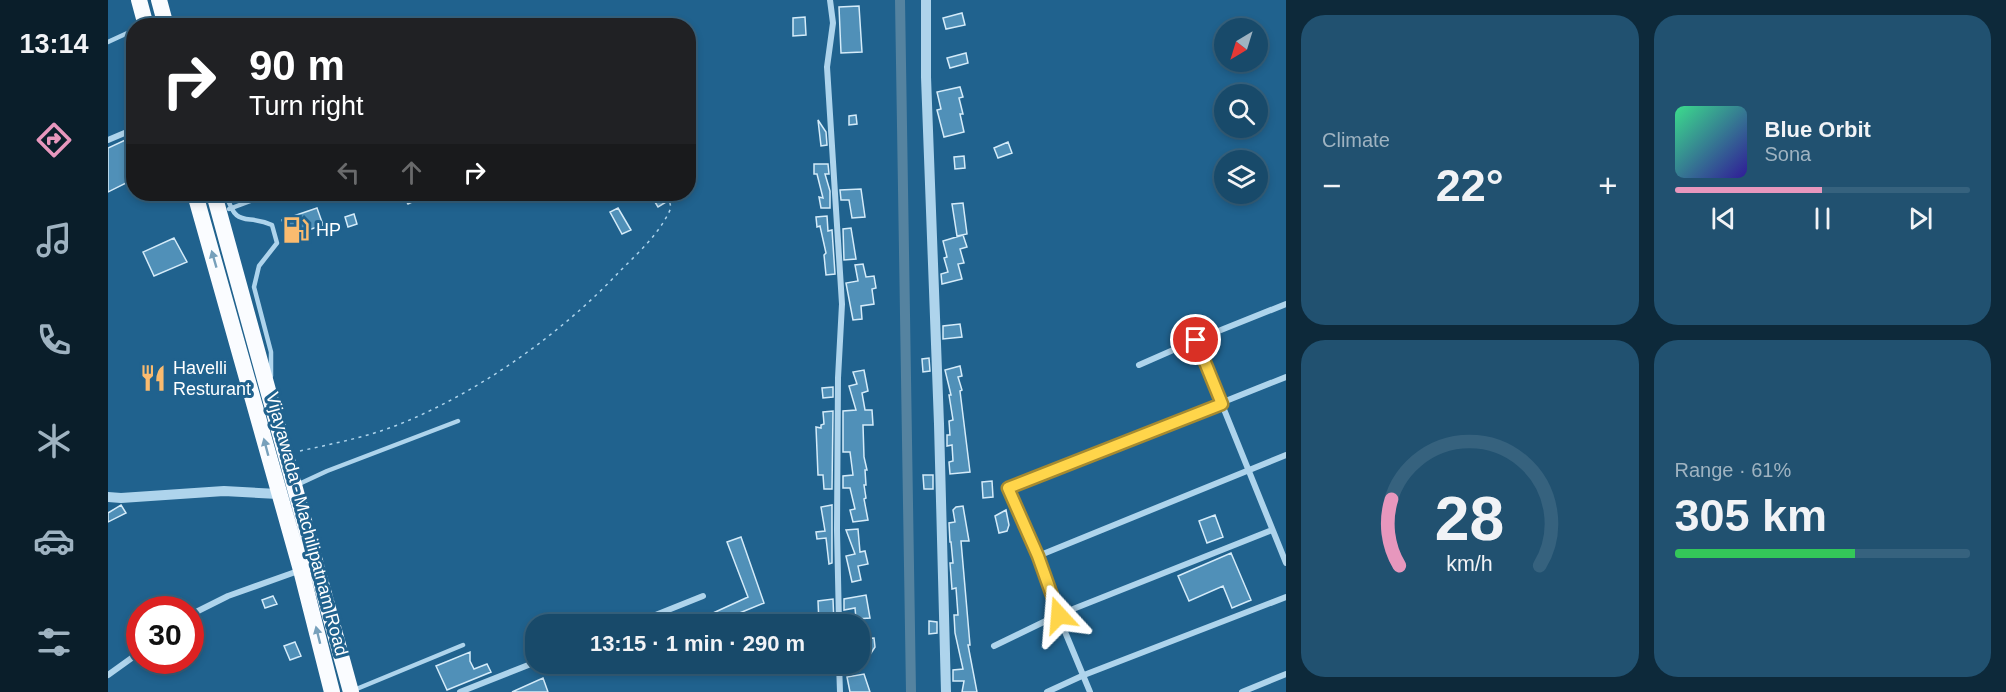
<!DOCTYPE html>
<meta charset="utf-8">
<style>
body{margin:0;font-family:Helvetica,sans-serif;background:#215170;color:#f1f3f6;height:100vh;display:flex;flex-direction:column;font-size:22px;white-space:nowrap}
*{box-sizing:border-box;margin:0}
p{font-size:20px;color:#9fb3c1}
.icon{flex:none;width:33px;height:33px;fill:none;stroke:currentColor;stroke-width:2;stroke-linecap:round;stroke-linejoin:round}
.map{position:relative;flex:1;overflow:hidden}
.panel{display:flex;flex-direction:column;gap:15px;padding:15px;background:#0d293a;width:720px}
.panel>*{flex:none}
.hud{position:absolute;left:18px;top:18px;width:570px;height:183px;border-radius:24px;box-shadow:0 3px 9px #0003,0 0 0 2px #36627e;background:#202124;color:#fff;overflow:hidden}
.needle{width:39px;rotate:218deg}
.fabs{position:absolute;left:1106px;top:18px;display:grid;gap:12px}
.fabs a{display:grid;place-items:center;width:54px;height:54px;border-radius:50%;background:#184a6a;box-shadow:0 3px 9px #0003,0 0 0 2px #36627e;font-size:30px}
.speed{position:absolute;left:18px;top:596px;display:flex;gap:12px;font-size:30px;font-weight:700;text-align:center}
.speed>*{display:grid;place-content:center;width:78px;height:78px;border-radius:50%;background:#184a6a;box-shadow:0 3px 9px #0003,0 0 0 2px #36627e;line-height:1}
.speed .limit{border:9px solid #d22;background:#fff;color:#111}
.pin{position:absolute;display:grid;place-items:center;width:51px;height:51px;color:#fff;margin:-26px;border:3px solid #fff;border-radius:50%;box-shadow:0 2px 6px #0007}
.me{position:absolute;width:66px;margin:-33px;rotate:341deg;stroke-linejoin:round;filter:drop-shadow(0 0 4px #0008)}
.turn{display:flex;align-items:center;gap:21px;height:126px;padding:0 24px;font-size:27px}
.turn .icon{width:78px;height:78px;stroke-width:2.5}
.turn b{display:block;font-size:42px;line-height:51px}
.lanes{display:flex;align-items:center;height:57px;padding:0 24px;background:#0003;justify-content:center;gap:30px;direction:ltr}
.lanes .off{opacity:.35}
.big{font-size:45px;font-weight:700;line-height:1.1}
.panel .widget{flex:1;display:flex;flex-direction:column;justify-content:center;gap:9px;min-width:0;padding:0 21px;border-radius:24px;background:#215170}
.panel .dial{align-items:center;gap:0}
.dial svg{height:156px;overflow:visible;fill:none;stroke:#36627e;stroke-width:7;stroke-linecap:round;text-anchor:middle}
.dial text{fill:#f1f3f6;stroke:none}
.song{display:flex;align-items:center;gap:18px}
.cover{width:72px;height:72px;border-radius:9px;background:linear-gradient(135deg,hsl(150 70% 55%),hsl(250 70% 35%))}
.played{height:6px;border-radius:3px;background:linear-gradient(90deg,#e797bd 50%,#36627e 50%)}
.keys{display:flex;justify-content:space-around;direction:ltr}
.heat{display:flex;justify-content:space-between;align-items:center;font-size:33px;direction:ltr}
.charge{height:9px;border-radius:4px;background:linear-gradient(90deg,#34c759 61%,#36627e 0)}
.panel .tiles{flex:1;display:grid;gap:15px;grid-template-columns:repeat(2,1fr)}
.trip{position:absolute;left:417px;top:614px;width:345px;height:60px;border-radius:24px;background:#184a6a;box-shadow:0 3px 9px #0003,0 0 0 2px #36627e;font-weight:700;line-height:60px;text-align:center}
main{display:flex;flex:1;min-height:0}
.menu{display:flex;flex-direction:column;width:108px;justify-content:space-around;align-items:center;background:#0a1e2a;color:#9fb3c1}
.menu .icon{width:42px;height:42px}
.menu .selected{color:#e797bd}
.menu b{font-size:27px;color:#f1f3f6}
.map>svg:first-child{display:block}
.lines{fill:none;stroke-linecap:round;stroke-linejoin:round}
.canal{stroke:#5583a0;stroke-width:10}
.building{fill:#5090b8;stroke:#d4ebf9;stroke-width:1.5}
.path{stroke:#aed4ec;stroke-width:1.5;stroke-dasharray:3 4.5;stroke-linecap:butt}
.service{stroke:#aed4ec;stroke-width:4.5}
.minor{stroke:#aed4ec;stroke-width:6}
.tertiary{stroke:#aed4ec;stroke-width:10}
.trunk{stroke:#fafcff;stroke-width:16}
.oneway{fill:#77a0bb}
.route-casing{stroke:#a68a30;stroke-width:15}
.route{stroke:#ffd54a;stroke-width:10}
.labels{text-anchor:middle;stroke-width:6;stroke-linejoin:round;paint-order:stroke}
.poi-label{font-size:18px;fill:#fff;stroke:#20628e;text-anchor:start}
.street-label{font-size:18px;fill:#fff;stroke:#20628e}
</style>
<main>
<nav class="menu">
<b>13:14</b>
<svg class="icon selected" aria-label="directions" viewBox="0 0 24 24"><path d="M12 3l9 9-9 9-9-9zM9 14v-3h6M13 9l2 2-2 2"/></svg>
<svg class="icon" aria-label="music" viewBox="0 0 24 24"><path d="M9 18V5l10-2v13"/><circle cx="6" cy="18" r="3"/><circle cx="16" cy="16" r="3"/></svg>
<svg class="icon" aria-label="phone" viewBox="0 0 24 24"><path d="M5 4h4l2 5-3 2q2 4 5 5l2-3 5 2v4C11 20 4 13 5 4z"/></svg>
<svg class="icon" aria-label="climate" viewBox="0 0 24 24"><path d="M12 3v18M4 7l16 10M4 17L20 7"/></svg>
<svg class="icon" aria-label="car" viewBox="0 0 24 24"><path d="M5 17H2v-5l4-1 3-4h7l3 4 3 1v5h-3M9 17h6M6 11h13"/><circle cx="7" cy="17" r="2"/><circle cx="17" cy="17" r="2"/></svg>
<svg class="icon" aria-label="filters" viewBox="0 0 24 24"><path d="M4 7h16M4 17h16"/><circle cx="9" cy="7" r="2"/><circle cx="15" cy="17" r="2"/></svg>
</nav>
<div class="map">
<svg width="1178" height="692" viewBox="0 0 1178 692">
<rect width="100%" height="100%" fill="#20628e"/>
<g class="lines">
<path class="canal" d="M792,0L803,692"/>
</g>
<path class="building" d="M751,6L754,52L733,53L731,7Z
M854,13L857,25L838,29L835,18Z
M697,17L698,35L685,36V18Z
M858,53L860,63L842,68L839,58Z
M852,87L855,97L851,98L855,114H852L856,132L836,137L829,110L833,109L829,92Z
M748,115L749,124L741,125V116Z
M710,120L718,132L719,145L713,146Z
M26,136V179L0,192V148Z
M900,142L904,153L890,158L886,148Z
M856,156L857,168L847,169L846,157Z
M706,164H720L721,174H717L722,191V208H713L711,197L715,198L709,174H706Z
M753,189L757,217L744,218L741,200H733L732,190Z
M294,194H321L300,204Z
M542,194H559L563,199L550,207Z
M855,203L859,234L849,236L844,204Z
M209,208L215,225L180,237L174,220Z
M510,208L523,230L514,234L502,212Z
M246,214L249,224L240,227L237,217Z
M719,216L720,231L724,230L727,274L718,275L716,255L718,253L712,226L709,227L708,217Z
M743,228L748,259L736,260L735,229Z
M855,235L859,247L852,249L856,263L850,264L854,279L834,284L833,274L840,272L836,258L839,257L835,241Z
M66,238L79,262L46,276L35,252Z
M755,264L758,277L766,276L768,288L764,289L766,304L753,306L754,319L745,320L738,283L750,281L747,265Z
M852,324L854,337L835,339V326Z
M821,358L822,371L815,372L814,359Z
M852,366L854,376L850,377L854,390L852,391L862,472L842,474L841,462L845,461L844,445L839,446V435H842L841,421L845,420L841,395H843L837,370Z
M756,370L760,391L754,393L757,410H764L765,425H755L756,457L759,470H757L758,485H756L758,498L756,499L760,520L745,522L742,510L747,509L742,488H735V476L745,475L742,452H735V411L748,410L741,386L749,384L745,372Z
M725,387V397L715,398L714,388Z
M725,411L724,489H716L715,475H710L708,427L713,428V425L716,424L715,412Z
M815,475H825V489H816Z
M884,481L885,497L875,498L874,482Z
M13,505L18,513L0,522V513Z
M724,505V563L721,564L718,538L709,539L708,532L717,531L713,507Z
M855,506L861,541H853L862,645H860L869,692H854L856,681H845V670L855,669L847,633L846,615H850L848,588L844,589L842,563H845L843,542H842L841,523L847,522L845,510L848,507Z
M898,510L901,525L899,531L891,533L887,516Z
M1107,515L1115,537L1099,543L1091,521Z
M750,529L752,552L757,551L760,564L750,566L753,580L744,582L738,556L747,554L738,530Z
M633,537L656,603L617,619L618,621L612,624H581L640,597L619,542Z
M1123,553L1143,600L1124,608L1115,586L1081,601L1070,576Z
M758,595L762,618L748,619L747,608L736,610V599Z
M165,596L169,604L157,608L154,600Z
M725,599L726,624H711L710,601Z
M821,621L829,622V633L821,634Z
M766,638L767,647L752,670V639Z
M187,642L193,656L182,660L176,646Z
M362,652V661L366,669L379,664L383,672L339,690L328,666Z
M756,674L762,692H742L739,677Z
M435,678L440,692H404Z"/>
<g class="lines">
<path class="path" d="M192,451C228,443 264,436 297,422C375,389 454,333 512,271C531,252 552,233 563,208L560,194"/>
<path class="service" d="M0,42L26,30
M118,194C129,230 137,213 164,225L169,243L151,266L146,287L163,352V376
M121,209L161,194
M191,484L219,471L350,421
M246,690L355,645"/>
<path class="minor" d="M722,0L725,23L719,67L734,304L730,378L729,530L731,624
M0,140L26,129
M1178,304L1088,340L1178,563
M1031,365L1088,340
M930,556L900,488L1178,377
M82,615L120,596L193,570
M525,624L595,596
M886,646L950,615L1164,530
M731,663L732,692
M0,675L32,652
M352,692L428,662
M939,692L976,675L1178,597
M982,692L950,615L930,556L1178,455
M1134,692L1178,674"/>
<path class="tertiary" d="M818,0V77L831,424L838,692
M0,497L13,498L116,491L170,494"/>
<path class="trunk" d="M31,0L38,26
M51,0L58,26
M87,194L193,570L224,692
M106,194L243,692"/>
</g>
<defs><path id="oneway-solid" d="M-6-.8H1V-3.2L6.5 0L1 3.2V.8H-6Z" transform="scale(1.5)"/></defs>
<g class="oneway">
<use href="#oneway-solid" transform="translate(106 259) rotate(-106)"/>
<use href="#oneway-solid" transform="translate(158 447) rotate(-105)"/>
<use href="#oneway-solid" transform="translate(210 635) rotate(-104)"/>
</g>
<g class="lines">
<defs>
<path id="route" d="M951,615L930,556L900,488L1114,404L1088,340"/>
</defs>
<use href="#route" class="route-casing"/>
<use href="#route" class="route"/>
</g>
<defs>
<symbol id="fuel-bare" viewBox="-9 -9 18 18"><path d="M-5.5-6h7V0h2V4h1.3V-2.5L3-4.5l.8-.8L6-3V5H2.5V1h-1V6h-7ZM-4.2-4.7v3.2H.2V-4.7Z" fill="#fabb6f" stroke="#20628e" stroke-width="2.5" paint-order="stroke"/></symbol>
<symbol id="restaurant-bare" viewBox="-9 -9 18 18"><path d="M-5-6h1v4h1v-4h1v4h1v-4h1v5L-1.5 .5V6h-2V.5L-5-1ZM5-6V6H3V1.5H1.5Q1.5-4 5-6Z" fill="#fabb6f" stroke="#20628e" stroke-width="2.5" paint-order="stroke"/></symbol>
</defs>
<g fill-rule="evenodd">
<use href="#fuel-bare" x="169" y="211" width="38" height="38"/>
<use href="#restaurant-bare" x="26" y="359" width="38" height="38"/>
</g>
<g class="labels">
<g class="poi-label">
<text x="208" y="236">HP</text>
<text x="65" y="374">Havelli<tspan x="65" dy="21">Resturant</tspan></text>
</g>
<g class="street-label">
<text transform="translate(199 524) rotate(75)" y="6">Vijayawada - Machilipatnam Road</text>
</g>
</g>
</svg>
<div class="fabs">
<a><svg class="needle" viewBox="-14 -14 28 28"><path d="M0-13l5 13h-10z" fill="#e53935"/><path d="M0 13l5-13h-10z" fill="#9fb3c1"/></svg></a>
<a><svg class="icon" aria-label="search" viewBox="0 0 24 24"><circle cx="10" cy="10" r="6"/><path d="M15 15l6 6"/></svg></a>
<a><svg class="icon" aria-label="layers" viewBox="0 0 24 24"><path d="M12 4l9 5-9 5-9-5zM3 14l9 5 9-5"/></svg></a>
</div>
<div class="speed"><div class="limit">30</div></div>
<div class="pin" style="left:1088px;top:340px;background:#d93025"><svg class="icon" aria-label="arrive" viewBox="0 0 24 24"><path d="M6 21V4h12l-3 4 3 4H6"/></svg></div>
<svg class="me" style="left:951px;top:615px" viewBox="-20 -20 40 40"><path d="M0-17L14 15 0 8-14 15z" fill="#ffd54a" stroke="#fff" stroke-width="4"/></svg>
<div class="trip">13:15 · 1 min · 290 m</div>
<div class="hud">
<div class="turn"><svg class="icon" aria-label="right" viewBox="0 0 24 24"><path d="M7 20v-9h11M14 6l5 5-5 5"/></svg><div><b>90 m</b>Turn right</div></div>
<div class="lanes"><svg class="icon off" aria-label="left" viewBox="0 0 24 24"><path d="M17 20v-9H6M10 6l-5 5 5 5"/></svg><svg class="icon off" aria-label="ahead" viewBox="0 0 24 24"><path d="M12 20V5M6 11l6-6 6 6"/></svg><svg class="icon" aria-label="right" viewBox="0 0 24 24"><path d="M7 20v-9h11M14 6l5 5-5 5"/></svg></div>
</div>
</div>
<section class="panel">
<div class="tiles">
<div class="widget"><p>Climate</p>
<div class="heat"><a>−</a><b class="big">22°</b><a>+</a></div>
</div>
<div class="widget">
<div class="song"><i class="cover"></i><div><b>Blue Orbit</b><p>Sona</p></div></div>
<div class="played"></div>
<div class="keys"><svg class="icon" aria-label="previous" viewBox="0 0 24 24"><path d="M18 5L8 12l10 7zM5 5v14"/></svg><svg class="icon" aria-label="pause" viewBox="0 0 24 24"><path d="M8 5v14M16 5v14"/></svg><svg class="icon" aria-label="next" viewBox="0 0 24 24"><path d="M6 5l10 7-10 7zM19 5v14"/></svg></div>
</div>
<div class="widget dial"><svg viewBox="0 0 100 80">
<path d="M14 69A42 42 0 1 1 86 69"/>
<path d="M14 69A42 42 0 0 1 10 35" stroke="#e797bd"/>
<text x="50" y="56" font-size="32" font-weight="700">28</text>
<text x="50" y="72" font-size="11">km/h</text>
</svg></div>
<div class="widget"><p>Range · 61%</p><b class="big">305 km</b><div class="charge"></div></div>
</div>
</section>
</main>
